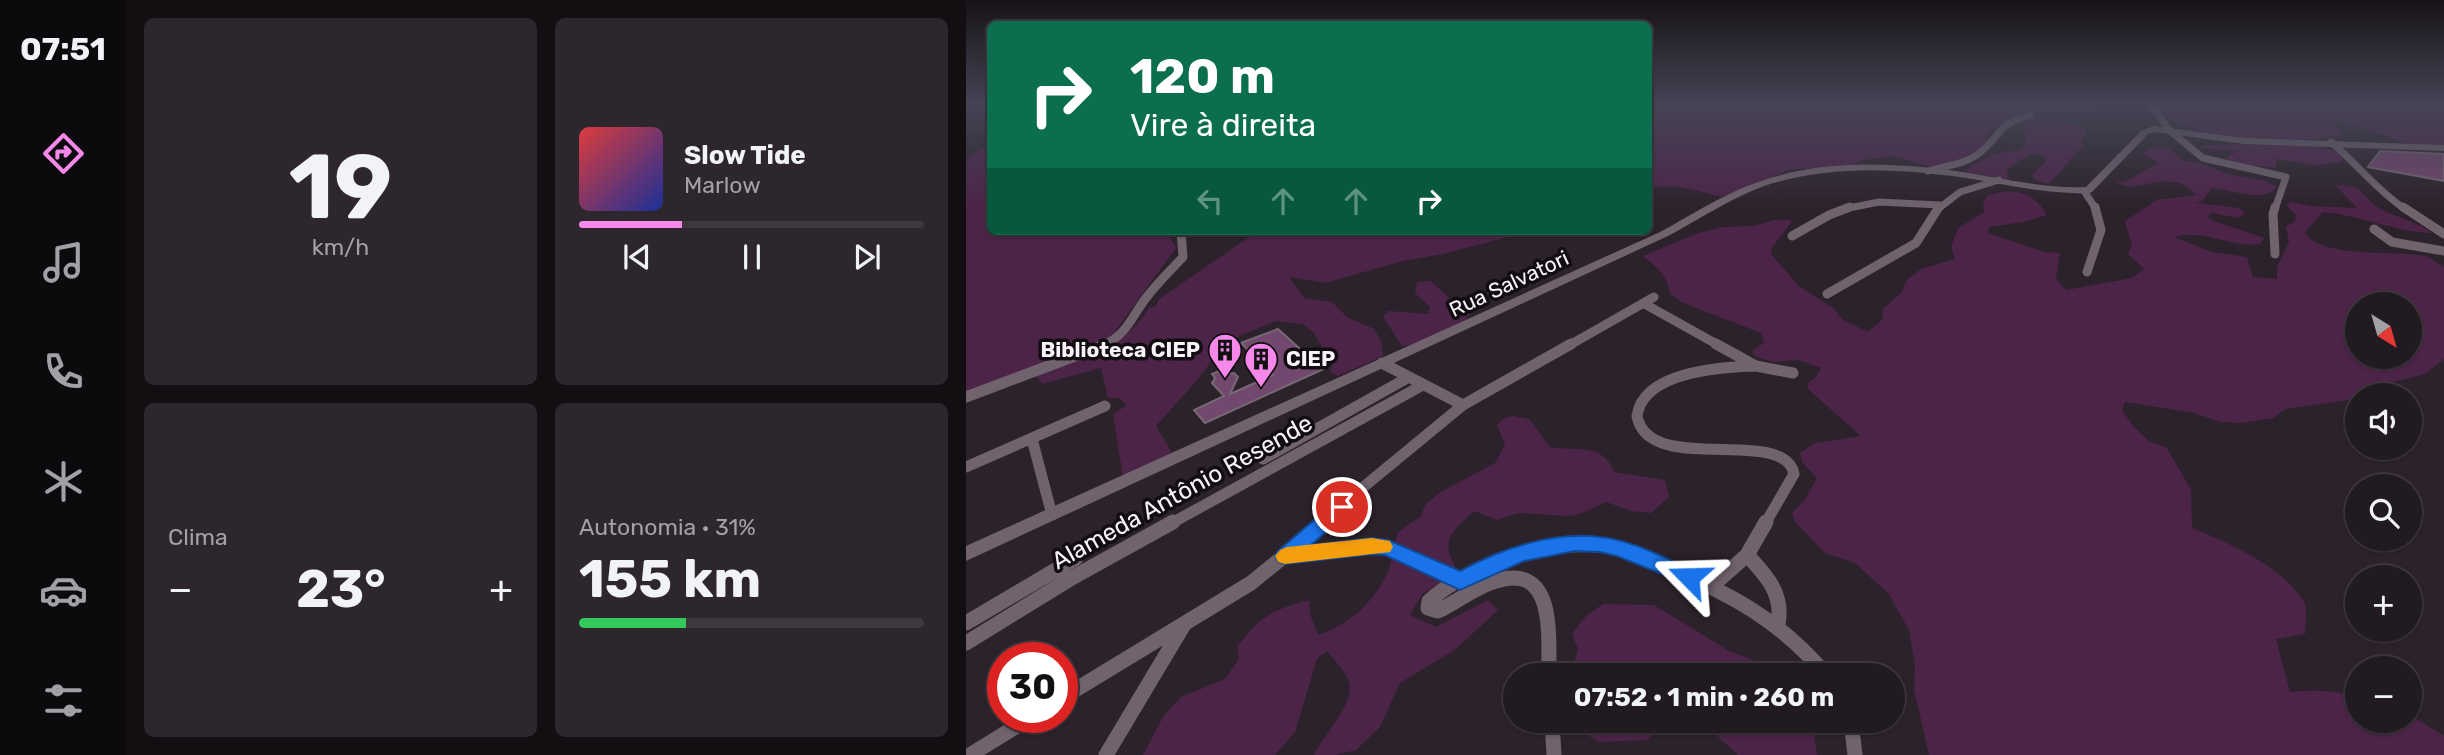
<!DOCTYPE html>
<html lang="pt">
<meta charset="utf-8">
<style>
body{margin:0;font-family:Rubik,sans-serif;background:#2d272d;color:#f1f3f6;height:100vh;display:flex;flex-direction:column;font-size:26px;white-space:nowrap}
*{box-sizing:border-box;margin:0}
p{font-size:23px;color:#a2a1a5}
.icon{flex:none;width:38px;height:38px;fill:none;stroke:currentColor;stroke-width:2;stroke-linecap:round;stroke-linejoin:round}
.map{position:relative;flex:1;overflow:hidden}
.side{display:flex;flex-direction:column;gap:18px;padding:18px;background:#120e12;width:840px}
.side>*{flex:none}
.banner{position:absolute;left:21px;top:21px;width:665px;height:214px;border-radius:10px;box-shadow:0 2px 5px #0004,0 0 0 2px #3e383e;background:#0b6e4f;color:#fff;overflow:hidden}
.needle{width:46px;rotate:143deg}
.buttons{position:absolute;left:1379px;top:292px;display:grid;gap:14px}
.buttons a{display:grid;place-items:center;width:77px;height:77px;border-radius:50%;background:#211a20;box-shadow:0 2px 5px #0004,0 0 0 2px #3e383e;font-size:35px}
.speed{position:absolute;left:21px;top:642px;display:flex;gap:14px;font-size:35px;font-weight:700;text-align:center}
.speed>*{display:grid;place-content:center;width:91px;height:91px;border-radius:50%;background:#211a20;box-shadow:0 2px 5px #0004,0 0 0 2px #3e383e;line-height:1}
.speed .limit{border:10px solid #d22;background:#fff;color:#111}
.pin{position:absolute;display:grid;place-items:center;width:60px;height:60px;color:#fff;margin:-30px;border:4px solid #fff;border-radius:50%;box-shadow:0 2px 7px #0007}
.me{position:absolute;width:77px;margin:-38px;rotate:292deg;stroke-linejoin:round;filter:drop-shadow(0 0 5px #0008)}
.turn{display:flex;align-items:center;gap:24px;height:147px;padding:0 28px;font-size:32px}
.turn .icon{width:91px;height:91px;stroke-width:2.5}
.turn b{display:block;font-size:49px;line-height:60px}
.lanes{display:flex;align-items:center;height:66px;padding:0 28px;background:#0003;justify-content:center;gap:35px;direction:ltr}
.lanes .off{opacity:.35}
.big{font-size:52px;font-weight:700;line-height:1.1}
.side .tile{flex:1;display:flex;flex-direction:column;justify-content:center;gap:10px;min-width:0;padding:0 24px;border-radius:10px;background:#2d272d}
.side .dial{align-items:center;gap:0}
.dial b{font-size:91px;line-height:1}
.song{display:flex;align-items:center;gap:21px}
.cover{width:84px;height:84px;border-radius:10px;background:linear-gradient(135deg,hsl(0 70% 55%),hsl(230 70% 35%))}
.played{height:7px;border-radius:4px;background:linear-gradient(90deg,#f788eb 30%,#3e383e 30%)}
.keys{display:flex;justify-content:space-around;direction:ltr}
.heat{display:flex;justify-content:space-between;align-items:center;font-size:38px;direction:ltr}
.charge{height:10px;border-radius:5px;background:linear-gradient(90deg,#34c759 31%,#3e383e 0)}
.side .tiles{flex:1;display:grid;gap:18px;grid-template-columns:repeat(2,1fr)}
.trip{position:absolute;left:537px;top:663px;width:402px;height:70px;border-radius:35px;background:#211a20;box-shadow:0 2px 5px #0004,0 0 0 2px #3e383e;font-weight:700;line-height:70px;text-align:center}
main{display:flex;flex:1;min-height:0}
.menu{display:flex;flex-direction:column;width:126px;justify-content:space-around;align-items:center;background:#0d0a0d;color:#a2a1a5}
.menu .icon{width:49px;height:49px}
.menu .on{color:#f788eb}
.menu b{font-size:32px;color:#f1f3f6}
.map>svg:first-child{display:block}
.green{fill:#4c2448;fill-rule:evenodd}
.building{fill:#73486e;stroke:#756973;stroke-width:2}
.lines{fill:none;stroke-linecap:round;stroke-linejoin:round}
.street-far3{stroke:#70636e;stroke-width:7}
.street-far2{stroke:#70636e;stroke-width:9}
.street-far1{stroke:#70636e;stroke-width:11}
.street{stroke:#70636e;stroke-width:15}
.secondary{fill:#70636e;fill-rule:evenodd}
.route{fill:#1a73e8;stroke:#114b97;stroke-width:2}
.slow{fill:#f59e0b}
.labels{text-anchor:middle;stroke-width:7;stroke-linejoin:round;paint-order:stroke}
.street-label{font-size:21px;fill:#f9f2f8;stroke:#120d11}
.poi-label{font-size:21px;font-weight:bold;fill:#f9f2f8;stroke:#120d11;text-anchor:end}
.near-street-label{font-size:24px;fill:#f9f2f8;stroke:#120d11}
</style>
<main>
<nav class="menu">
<b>07:51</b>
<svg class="icon on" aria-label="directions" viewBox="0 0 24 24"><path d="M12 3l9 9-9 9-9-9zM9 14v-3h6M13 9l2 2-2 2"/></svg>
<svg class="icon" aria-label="music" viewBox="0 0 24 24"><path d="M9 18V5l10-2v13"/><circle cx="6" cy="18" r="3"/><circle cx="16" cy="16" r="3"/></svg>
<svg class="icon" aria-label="phone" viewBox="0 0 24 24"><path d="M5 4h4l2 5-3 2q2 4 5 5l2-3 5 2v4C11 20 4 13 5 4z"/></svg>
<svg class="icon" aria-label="climate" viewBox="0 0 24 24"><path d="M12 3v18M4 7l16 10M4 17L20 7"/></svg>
<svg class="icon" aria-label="car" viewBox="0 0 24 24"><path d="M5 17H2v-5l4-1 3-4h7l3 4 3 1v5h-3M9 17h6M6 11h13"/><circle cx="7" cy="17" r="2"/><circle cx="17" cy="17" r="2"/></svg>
<svg class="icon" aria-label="filters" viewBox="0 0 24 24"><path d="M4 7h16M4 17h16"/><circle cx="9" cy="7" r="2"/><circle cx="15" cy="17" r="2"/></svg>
</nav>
<section class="side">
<div class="tiles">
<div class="tile dial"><b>19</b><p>km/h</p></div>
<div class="tile">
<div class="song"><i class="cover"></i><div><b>Slow Tide</b><p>Marlow</p></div></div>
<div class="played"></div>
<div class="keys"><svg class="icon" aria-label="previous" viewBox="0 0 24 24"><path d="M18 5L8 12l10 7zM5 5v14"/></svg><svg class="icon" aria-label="pause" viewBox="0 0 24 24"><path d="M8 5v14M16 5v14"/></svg><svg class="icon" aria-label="next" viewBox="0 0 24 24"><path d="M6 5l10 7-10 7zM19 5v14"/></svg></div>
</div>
<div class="tile"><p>Clima</p>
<div class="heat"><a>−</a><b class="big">23°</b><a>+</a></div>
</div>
<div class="tile"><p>Autonomia · 31%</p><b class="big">155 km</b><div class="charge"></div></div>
</div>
</section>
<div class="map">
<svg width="1478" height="755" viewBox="0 0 1478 755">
<rect width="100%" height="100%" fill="#2c222b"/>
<path class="green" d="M683,103H1128C1103,116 1089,108 1062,113C1049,116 1037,123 1026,129L1018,146L1004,156L969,168L926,156L897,160L885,165L867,168L825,169L755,197L716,187L683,186Z
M1193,103H1478V146L1443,144L1373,120L1361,122L1373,131L1376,136C1334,141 1284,144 1243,134C1228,131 1217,123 1202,120Z
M1064,119H1090L1119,128L1120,136L1115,140L1118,146C1103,157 1097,173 1082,184L1068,179L1066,175L1081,160L1076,155L1066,153L1040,170L1044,180L999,172C1007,163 1022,157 1034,153C1042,150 1048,153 1056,149L1060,138L1057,124Z
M1261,144C1291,147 1356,139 1377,156L1375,162L1351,165L1311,159L1309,168L1278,165L1259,158L1272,151L1233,148L1238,145L1265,146Z
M24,145V231H201L210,248L142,341L0,394V158Z
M1187,147L1203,149L1217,160L1233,163L1262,174L1300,181L1311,187C1296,204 1265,189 1245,188L1237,200L1231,203L1274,208L1279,213L1273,218L1246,213L1241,216L1248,221L1298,238L1294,244C1264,248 1238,228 1208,237L1246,252L1281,257L1287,277L1311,279V267L1323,242L1320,227L1329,221L1330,215L1320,205L1325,202L1344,206L1391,208L1369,185C1403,185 1393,197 1415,209C1427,216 1459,225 1465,233C1429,232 1394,215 1357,212L1339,232C1352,259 1433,250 1459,256C1466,258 1472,264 1478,267V359L1459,374L1427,382L1401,395L1391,396V399L1319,409L1307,418L1275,423L1255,422L1228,413L1159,402L1156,410L1167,426L1183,441L1201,448L1225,490L1226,528C1261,542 1318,567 1338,602C1342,609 1339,624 1339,634L1310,639L1324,692C1347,690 1369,690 1391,697V721H1444V715L1478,736V755H963L948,689L949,665L943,630L922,593L889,563L859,553L830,523L826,513L839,500L851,478L836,462L834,453L849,443L895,436L842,389V383L850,377L855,368L833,360L807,362L788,356L786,351L798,343L795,333L715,302L704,293C701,275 691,267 677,256L732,233L758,227L788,226L808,220H827L807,246L805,254L833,286L867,308L877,320L902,332L916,320L918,308L935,293L941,280L955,269L989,259L985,247L992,228L1018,212L1017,205L1021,196C1046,187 1068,191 1081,215L1057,222L1023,227L1022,233L1078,252L1094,253L1090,279L1100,290L1166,278L1178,269L1162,254L1166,246L1159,221L1191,200L1230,195C1214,175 1192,182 1171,186C1164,188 1156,184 1149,183L1162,180L1192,163L1176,153ZM1391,304H1444V357H1391Z
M292,231H565L477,254L437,261L359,283L323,277L338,298L366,302L381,317L408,329L415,341L417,356L372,376L364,371L369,360L360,354L348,333L337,324L310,321L259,342L233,378L190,426L207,455L157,477L147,414L161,405L153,398H142L135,368L76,384L69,375C116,358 155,353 183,308L190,306L193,299Z
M465,281L484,299L505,313C492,330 457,344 436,346L417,317L422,311L462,314L464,307L449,293L451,282Z
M547,416L563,419L584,447C611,452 637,442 648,472L699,480L703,497L685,513L665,511L640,502L614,514L602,516L553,513L531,520L508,511C497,522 479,534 483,552C485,559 489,565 491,573L457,593L444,615L470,627L522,600L532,610L490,649L434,683L414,727L390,750L369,755H348C356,737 390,702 383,682C379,671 368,660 361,651L351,659L329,732L309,755H177L198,715L215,697L259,679L273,659L271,647C294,616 306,610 343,600L344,614L352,635C384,624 410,601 423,569C427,557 428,544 432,532L455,516L459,505L473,493L529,463L539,445L531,425L538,418Z
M637,604L688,605L763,651L808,668L814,675H605L612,649L606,634L620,616Z
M606,721H846L851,755H772L746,731L702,725L680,740L633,742L608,727Z"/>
<path class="building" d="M1414,151L1478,154V181L1402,167Z
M312,329L344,358L349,357L362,367L239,423L228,410L258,396L246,383L249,378L246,374L256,370L258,374L268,373L272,377L264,394L307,375L275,343Z"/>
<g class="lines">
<path class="street-far3" d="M1184,103L1203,130L1237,158L1320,177L1309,209
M1365,142C1391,164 1412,191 1439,209
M962,171C978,166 996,165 1011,155C1035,137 1030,124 1064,115
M1118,191L1130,209
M878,209L913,202L974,205
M972,209L994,192L1033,180"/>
<path class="street-far2" d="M1437,207L1478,234
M1408,229L1426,242L1478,251
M826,236L863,215L884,207
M1309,254L1307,214L1309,207
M1121,272L1135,230L1129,207
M861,294L950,243L973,207
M677,303L754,346
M137,346C162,333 164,319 180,298C191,283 205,270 217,257L215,231
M602,346L688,297"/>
<path class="street-far1" d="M750,344L790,366L827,373
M416,363L497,405
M790,366C756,367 677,371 671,416C682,477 819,425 828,474L799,524
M0,397L141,344
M66,439L86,515
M297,459L443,377
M0,467L139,406
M204,524L457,385
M358,524L395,489L497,405L605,344"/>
<path class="street" d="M800,522L781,555C800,575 818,594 812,624
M319,556L406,546L422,548L494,581
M746,586L781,555
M0,623L110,558
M0,643L104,579L207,522
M583,676C582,637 591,562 530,581C509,587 491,602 472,611L462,608L463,601C502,566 581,541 633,545C656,547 677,558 699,567C764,593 815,621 861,676
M96,698L285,583L360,522
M586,721L588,755
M885,721L889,755
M4,755L64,718
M140,755L219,623"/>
<path class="secondary" d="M1188,126L1278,138L1478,145V151L1278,144L1189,132L1182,134L1126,192L1123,193C1077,195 1032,182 986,176C925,168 860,166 801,185C766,197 734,219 702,236L0,561V546L694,232C724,216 752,197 784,185C847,160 917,162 983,170C1029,176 1074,189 1120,187L1176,130Z"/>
</g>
<linearGradient id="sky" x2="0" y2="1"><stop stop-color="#181318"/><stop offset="0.5" stop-color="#454455"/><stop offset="1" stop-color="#454455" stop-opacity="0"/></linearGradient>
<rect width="1478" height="208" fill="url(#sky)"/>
<path class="route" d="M376,500L383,502L386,507L383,512L345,545L406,538L422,540L494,571C534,549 587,531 634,537C667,540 700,559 730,571L733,577L730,583L723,585L651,556L634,552L609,551L558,561L494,590L419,555L406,554L319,564L312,562L309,556L312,551L369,502Z"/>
<path class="slow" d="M406,538L424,541L427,547L424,552L319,564L312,562L309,556L314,550L321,547Z"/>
<defs>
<symbol id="building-pin" viewBox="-11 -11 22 30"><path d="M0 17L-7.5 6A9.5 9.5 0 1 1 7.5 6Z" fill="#f788eb" stroke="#120d11"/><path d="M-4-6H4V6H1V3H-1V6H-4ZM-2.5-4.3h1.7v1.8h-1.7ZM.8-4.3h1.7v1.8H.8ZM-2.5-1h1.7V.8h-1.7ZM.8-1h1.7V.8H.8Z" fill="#111"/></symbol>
</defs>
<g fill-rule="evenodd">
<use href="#building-pin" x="240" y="331" width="38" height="52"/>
<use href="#building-pin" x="276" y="340" width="38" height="52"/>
</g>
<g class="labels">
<g class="street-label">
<text transform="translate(543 284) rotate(-25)" y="7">Rua Salvatori</text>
</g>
<g class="poi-label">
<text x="234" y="357">Biblioteca CIEP</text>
<text x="320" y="366" text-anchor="start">CIEP</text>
</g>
<g class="near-street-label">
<text transform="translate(216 492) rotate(-29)" y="8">Alameda Antônio Resende</text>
</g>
</g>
</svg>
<div class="buttons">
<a><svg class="needle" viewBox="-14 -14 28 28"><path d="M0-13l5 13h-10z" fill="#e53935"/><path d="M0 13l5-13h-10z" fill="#a2a1a5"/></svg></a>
<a><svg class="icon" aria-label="sound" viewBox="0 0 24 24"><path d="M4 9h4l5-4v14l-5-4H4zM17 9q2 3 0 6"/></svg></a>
<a><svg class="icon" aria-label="search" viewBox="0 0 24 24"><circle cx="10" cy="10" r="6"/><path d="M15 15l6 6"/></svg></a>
<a>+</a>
<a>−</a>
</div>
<div class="speed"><div class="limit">30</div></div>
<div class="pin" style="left:376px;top:507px;background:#d93025"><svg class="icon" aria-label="arrive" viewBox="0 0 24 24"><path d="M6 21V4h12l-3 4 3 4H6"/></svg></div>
<svg class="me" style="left:723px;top:577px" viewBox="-20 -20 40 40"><path d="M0-17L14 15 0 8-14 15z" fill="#1a73e8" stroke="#fff" stroke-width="4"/></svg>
<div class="trip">07:52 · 1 min · 260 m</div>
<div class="banner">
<div class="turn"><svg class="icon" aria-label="right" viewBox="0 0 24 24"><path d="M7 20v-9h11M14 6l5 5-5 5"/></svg><div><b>120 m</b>Vire à direita</div></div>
<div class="lanes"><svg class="icon off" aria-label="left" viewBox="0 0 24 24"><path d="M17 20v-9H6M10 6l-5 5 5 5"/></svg><svg class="icon off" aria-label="ahead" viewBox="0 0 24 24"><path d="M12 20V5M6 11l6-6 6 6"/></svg><svg class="icon off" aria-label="ahead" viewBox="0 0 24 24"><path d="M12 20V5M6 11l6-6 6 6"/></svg><svg class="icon" aria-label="right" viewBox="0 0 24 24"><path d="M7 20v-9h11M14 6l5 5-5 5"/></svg></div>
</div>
</div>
</main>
